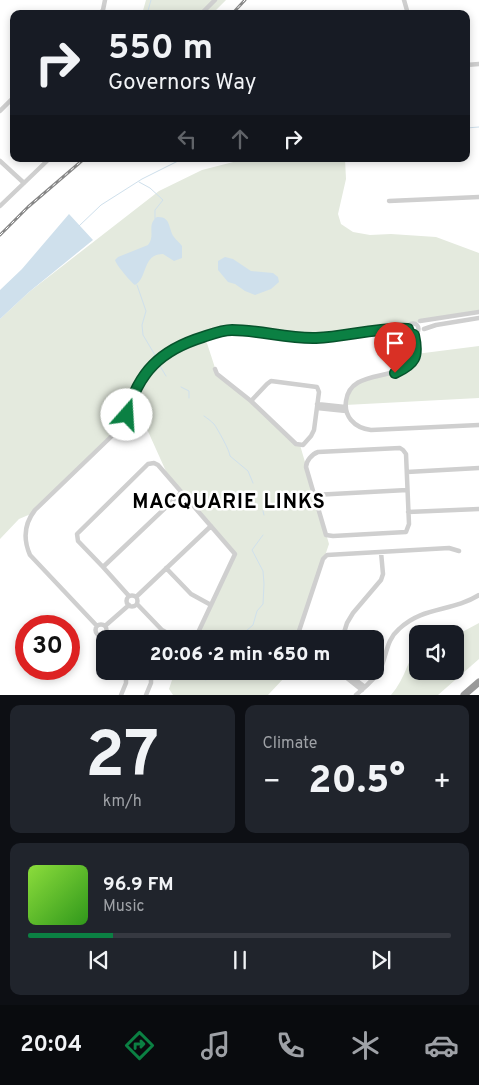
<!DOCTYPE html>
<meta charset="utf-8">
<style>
body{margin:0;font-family:Overpass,sans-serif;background:#20242c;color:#f1f3f6;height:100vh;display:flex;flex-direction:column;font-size:19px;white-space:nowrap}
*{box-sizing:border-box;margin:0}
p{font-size:16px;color:#9ea1a6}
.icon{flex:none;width:28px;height:28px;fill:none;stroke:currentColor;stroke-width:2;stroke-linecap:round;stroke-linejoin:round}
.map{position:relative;height:695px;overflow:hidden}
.sheet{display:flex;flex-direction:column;gap:10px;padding:10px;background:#0d0f14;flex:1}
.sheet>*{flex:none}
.top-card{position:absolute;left:10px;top:10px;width:460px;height:152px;border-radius:10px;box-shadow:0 2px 8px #0003;background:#171b24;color:#f1f3f6;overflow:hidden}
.fabs{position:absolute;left:409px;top:625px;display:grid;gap:10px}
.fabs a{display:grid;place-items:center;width:55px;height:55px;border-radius:10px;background:#171b24;box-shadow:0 2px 8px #0003;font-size:25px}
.speed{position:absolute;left:15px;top:615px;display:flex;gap:10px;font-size:25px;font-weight:700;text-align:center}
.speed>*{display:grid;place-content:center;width:65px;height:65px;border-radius:50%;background:#171b24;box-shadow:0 2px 8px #0003;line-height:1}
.speed .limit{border:8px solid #d22;background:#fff;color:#111}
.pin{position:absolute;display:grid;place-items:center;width:42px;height:42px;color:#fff;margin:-51px -21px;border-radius:50% 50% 50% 0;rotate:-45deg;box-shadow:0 0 5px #0007}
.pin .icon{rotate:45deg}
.me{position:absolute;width:55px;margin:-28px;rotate:19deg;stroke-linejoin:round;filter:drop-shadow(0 0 4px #0008)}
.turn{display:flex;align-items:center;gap:18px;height:105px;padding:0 15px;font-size:22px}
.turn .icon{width:65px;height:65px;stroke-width:2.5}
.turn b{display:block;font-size:35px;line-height:42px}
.lanes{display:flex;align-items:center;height:48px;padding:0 15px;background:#0003;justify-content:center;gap:25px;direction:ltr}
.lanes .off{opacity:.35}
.big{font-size:38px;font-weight:800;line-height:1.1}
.sheet .card{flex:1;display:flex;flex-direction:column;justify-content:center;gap:8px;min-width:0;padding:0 18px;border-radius:10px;background:#20242c}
.sheet .dial{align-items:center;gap:0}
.dial b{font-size:65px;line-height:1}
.song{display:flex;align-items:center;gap:15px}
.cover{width:60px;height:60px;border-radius:8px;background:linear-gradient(135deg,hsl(90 70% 55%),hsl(110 70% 35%))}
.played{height:5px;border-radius:2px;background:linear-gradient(90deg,#0b8043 20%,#363941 20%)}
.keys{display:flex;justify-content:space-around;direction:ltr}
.heat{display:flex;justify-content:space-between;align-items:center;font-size:28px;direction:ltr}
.sheet .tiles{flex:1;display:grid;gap:10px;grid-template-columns:1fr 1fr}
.card:last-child{grid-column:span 2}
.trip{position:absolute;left:96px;top:630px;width:288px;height:50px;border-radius:10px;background:#171b24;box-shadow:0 2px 8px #0003;font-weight:800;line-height:50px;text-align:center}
.tab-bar{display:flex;height:80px;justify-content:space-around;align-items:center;background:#090b0e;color:#9ea1a6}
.tab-bar .icon{width:35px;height:35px}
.tab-bar .current{color:#0b8043}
.tab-bar b{font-size:22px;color:#f1f3f6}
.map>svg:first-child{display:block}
.green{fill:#e4eade}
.water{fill:#cfe0ec}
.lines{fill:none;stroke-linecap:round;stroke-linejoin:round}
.stream{stroke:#cfe0ec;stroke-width:1}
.minor{stroke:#cfcfcf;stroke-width:4.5}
.highway{stroke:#999;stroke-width:7}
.rail-casing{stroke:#878787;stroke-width:3}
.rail{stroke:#fff;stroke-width:1;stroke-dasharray:4;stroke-linecap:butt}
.route-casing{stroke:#07532c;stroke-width:12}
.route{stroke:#0b8043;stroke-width:9}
.labels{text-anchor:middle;stroke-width:5;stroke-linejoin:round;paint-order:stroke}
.district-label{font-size:20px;font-weight:bold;letter-spacing:1px;fill:#000;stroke:#fff}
</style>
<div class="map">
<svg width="479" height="695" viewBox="0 0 479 695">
<rect width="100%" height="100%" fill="#fff"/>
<path class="green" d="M146,0H226L212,14H142Z
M245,159H345L346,179L338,214L341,224L353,232L370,235L391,234L436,237L479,253V312L429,319L410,325L408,329L390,328L315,338L232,330L205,337L217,374L300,445L329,544L298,634L300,639H195L235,554L169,478L133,398L121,426L33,513L19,519L0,539V319L29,292L159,191L202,170Z
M479,346V398L345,405L354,384L395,373L412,363L416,354Z
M479,623V659L438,695H391C398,687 403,677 407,667C411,660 411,651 417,646L418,671H455V634H449L464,631Z
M175,671H286L284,678L268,695H173L169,689Z"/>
<path class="water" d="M69,214L93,240L29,292L0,319V290L22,269Z
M157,217C171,216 168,228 174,237C176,240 180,243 182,246V258L174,261L163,254C142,254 148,278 135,285C130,281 117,266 115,260L118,257L148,245C156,235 146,225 157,217Z
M225,257L233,259L251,271L273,273L278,277L279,282L271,289L255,295L245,291L235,284L228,282L218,270V261Z"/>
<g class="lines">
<path class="stream" d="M147,14L151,0
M466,128L479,127
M139,182L150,188L163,200L155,210V219
M79,226L101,205L142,179L182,159
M137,285L146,311L142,325L143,335L155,355
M160,366L166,376
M181,387L189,391V398
M204,416C207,418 211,421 214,424C217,428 230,451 230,456L248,471L253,483
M263,511L264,515
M241,639L246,631L253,625L257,611L263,604L264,584L263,571L252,550L263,535
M206,680L212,671"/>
<path class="minor" d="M404,0L408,14
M99,14L103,10L105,0
M201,14L215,0
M466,65L479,64
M0,111L14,97
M0,161L24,183
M389,201L479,197
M0,206L49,159
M420,321L479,312
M407.5 329a5.5 5.5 0 1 1 11 0a5.5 5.5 0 1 1-11 0Z
M424,329L436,325L479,318
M414,335L416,347L412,363C391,381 350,370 346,401C345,408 347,415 351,420C356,426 363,429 371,430L479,425
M215,369L217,374L251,401L267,384L271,381L317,387L319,392L314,430L311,436L303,445L296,444L251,401
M317,404L345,407
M317,408L346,411
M400,448L403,450L406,454L409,524L406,532L333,536L326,535L306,467C306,461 312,454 318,452Z
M407,472L479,468
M314,495L407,490
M408,512L479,509
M103,567L181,493
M166,568L191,594L211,605
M126.5 601a5.5 5.5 0 1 1 11 0a5.5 5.5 0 1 1-11 0Z
M129,596L103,567L78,541L77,534L148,464L154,463L158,465L235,554L195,639
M136,597L211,526
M137,604L162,630L178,639
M95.5 630a5.5 5.5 0 1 1 11 0a5.5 5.5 0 1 1-11 0Z
M97,626L30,555C23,539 24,524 35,510L116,432L127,415L136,390L142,377L162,356L176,348L197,339L231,330L315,338L379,329H408
M105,626L129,605
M300,639L298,634L323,559L327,555L449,548L459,551
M342,639L347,623L353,613L381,580L383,574L381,552
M338,671L362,690
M344,671L365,687
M121,695L126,683V671
M146,695L151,683V671
M356,695C365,687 374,680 380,670C387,655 386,640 399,629C423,606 452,612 479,595"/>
<path class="highway" d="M464,695L479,682"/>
<defs>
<path id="rail" d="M232,14L245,0
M0,235L28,207L84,159"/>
</defs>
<use href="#rail" class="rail-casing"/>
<use href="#rail" class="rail"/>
</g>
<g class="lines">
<defs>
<path id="route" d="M127,415C138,372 161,350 203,337C212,334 222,330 232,330C260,330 288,339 316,338C347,337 376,327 408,329L409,333L414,335C419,357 415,364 395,373"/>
</defs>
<use href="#route" class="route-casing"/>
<use href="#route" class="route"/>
</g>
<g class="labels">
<g class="district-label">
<text x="229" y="508">MACQUARIE LINKS</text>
</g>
</g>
</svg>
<div class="fabs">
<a><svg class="icon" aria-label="sound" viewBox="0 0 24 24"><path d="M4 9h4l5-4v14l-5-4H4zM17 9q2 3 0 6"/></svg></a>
</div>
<div class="speed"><div class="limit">30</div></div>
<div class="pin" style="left:395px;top:373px;background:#d93025"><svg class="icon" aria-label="arrive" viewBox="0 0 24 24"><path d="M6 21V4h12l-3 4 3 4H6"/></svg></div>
<svg class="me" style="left:127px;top:415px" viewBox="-20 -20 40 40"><circle r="19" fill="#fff"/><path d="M0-13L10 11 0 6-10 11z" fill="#0b8043"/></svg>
<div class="trip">20:06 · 2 min · 650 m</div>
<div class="top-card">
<div class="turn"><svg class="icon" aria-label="right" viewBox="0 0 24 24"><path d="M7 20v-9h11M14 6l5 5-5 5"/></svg><div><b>550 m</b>Governors Way</div></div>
<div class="lanes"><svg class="icon off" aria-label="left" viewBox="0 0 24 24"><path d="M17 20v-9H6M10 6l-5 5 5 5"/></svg><svg class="icon off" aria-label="ahead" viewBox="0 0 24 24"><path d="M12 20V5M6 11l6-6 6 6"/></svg><svg class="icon" aria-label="right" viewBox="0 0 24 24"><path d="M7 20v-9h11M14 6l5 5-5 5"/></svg></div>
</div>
</div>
<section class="sheet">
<div class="tiles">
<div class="card dial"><b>27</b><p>km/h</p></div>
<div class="card"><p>Climate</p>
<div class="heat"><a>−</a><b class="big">20.5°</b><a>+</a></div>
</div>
<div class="card">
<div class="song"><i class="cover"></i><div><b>96.9 FM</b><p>Music</p></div></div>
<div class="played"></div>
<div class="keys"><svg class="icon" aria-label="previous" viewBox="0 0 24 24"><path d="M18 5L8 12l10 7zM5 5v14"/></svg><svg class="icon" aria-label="pause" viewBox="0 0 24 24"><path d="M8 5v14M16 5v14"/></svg><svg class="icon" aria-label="next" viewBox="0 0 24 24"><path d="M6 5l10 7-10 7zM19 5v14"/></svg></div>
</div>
</div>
</section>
<nav class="tab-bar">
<b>20:04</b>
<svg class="icon current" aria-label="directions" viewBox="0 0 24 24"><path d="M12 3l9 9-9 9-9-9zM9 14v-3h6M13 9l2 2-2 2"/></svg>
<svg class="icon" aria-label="music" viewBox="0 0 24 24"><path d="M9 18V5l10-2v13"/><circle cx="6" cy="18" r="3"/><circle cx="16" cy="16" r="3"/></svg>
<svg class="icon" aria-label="phone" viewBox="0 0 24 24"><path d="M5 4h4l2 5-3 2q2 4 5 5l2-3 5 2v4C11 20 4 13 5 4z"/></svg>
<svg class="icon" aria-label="climate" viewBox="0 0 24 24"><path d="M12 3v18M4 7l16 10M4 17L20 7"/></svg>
<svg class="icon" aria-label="car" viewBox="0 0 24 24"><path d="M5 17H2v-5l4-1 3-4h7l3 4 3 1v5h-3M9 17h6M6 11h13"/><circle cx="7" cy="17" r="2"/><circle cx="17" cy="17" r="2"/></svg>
</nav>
